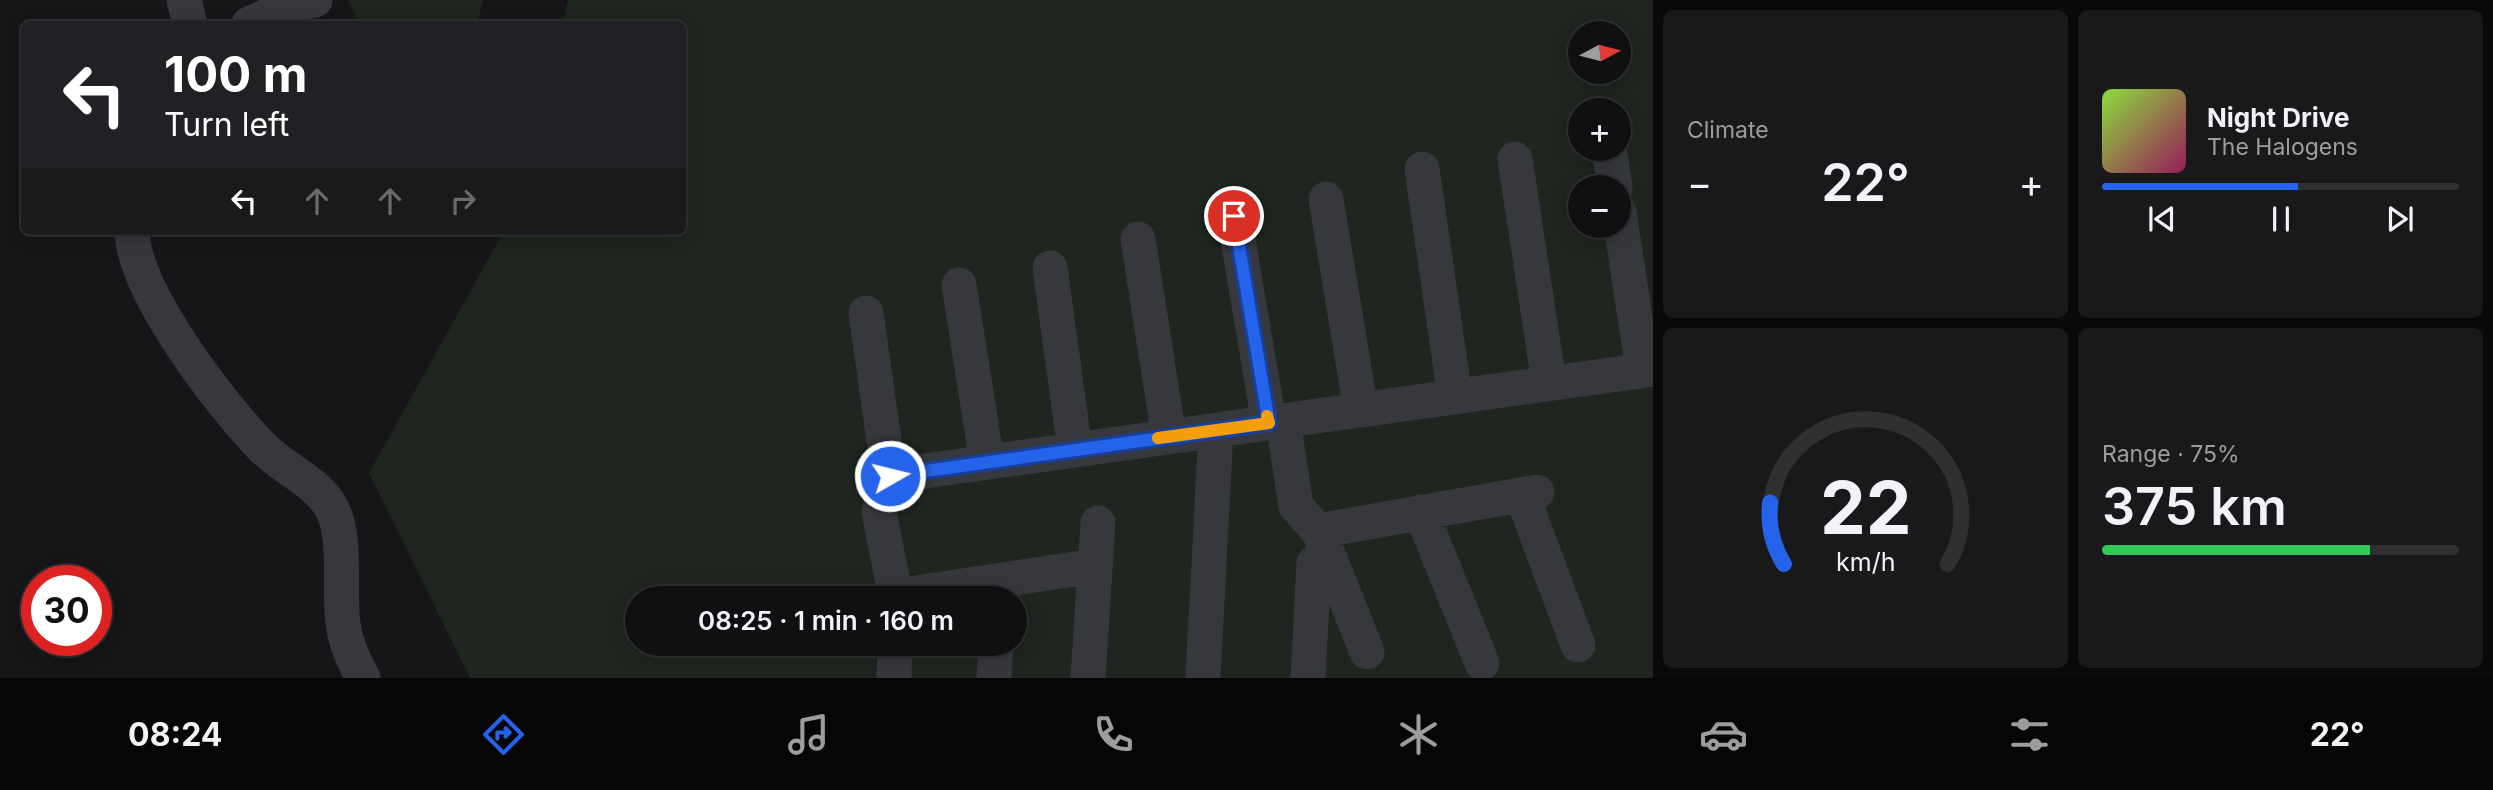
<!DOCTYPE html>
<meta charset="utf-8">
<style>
body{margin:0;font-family:Inter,sans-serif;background:#19191b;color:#f1f3f6;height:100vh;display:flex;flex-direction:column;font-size:26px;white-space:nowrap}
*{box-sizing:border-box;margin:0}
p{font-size:23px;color:#9c9d9f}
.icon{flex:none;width:38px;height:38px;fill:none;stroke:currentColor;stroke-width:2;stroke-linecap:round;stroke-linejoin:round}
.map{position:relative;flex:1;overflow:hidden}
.drawer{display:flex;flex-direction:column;gap:10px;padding:10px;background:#09090a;width:840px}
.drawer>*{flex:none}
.hud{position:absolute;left:21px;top:21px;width:665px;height:214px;border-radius:10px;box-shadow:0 4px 18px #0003,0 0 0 2px #303032;background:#202124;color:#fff;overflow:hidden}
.needle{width:46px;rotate:83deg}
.tools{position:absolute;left:1568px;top:21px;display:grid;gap:14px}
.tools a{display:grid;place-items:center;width:63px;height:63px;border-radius:50%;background:#101012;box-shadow:0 4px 18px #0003,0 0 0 2px #303032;font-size:35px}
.speed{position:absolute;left:21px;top:565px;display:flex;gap:14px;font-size:35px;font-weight:700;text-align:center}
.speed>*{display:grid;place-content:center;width:91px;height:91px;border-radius:50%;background:#101012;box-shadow:0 4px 18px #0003,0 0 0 2px #303032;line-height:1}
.speed .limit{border:10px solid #d22;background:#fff;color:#111}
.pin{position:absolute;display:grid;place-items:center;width:60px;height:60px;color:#fff;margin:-30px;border:4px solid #fff;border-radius:50%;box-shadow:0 2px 7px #0007}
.me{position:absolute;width:77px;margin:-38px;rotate:82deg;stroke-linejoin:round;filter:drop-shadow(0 0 5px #0008)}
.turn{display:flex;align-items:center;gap:24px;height:147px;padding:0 28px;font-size:32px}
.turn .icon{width:91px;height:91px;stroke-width:2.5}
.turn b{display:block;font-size:49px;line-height:60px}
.lanes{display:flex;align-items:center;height:66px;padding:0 28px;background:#0003;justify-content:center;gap:35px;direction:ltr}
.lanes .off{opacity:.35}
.big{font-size:52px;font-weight:600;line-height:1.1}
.drawer .tile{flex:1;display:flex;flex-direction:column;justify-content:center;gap:10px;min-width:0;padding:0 24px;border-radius:10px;background:#19191b}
.drawer .dial{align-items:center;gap:0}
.dial svg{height:182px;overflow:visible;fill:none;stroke:#303032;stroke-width:7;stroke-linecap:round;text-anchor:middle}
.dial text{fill:#f1f3f6;stroke:none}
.song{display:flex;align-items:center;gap:21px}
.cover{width:84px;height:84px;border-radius:10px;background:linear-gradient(135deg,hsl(90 70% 55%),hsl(330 70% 35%))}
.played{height:7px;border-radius:4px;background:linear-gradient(90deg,#2563eb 55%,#303032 55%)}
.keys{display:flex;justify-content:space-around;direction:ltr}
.heat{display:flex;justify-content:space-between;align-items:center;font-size:38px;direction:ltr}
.charge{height:10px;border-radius:5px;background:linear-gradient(90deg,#34c759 75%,#303032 0)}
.drawer .tiles{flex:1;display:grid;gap:10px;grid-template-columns:repeat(2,1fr)}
.trip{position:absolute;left:625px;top:586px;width:402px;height:70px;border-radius:35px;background:#101012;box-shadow:0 4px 18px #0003,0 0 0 2px #303032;font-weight:600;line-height:70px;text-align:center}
.tabs{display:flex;height:112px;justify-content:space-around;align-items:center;background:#060607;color:#9c9d9f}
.tabs .icon{width:49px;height:49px}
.tabs .current{color:#2563eb}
.tabs b{font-size:32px;color:#f1f3f6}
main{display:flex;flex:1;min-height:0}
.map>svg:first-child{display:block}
.green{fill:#1e261f;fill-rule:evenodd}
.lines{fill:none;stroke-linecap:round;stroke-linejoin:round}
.minor{stroke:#37383d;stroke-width:35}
.route-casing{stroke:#184099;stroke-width:18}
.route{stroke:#2563eb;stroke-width:12}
.slow{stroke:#f59e0b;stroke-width:12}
</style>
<main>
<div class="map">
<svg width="1653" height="678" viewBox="0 0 1653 678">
<rect width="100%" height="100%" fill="#161618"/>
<path class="green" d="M348,0H483L477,24H359Z
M568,0H1653V678H470L369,473L504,231H682V24H562ZM1580,33H1619V72H1580ZM1580,110H1619V149H1580ZM1580,187H1619V226H1580ZM637,598H1015V644H637Z"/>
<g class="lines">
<path class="minor" d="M184,0L190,24
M249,24L289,6L315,0
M1609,149L1615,187
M1515,159L1549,383
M1422,169L1455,397
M1326,199L1361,410
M1619,212L1643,370
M1234,216L1269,423
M132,231C133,291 221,405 263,448C283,468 317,482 331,507C348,537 338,589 343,623C345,641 354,662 363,678
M1138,239L1169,437
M1050,268L1075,450
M959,285L987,462
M866,313L889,476L879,512L896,598
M1283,421L1296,506L1318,531L1537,492
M889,476L1653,369
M1522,495L1578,645
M1421,512L1482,663
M1320,534L1367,652
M896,596L1095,566
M894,678L895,644
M994,678L996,644
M1088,678L1098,523
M1203,678L1216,430
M1308,678L1314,563L1327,552"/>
</g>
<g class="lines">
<defs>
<path id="route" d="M890,476L1269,423L1234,216"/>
</defs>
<use href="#route" class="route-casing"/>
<use href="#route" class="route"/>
<path class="slow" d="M1158,438L1269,423L1267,416"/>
</g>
</svg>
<div class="tools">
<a><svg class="needle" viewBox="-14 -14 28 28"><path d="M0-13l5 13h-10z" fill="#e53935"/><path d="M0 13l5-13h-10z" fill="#9c9d9f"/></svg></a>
<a>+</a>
<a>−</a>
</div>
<div class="speed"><div class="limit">30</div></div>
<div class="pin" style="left:1234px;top:216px;background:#d93025"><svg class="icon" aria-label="arrive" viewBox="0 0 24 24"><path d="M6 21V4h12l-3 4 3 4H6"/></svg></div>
<svg class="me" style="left:890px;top:476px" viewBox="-20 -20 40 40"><circle r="17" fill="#2563eb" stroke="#fff" stroke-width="3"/><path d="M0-11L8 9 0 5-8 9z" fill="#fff"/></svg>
<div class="trip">08:25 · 1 min · 160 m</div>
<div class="hud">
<div class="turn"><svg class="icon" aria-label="left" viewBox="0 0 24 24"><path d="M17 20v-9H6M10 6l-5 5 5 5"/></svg><div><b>100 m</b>Turn left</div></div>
<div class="lanes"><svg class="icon" aria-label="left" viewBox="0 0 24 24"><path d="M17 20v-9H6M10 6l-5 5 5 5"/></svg><svg class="icon off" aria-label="ahead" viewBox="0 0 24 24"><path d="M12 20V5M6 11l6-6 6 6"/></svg><svg class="icon off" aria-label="ahead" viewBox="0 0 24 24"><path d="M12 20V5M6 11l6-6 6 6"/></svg><svg class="icon off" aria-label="right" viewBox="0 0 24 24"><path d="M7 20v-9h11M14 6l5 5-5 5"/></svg></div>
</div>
</div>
<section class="drawer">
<div class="tiles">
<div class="tile"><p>Climate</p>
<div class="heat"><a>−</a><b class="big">22°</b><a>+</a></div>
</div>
<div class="tile">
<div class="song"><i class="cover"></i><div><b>Night Drive</b><p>The Halogens</p></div></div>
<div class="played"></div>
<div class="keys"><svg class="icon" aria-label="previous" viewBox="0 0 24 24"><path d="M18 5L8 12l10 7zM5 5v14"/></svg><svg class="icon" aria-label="pause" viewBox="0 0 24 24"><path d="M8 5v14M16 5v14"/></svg><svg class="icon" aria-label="next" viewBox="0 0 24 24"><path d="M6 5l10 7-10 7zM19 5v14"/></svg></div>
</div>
<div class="tile dial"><svg viewBox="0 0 100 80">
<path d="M14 69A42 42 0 1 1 86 69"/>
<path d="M14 69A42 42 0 0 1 8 42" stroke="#2563eb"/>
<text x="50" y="56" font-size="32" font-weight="700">22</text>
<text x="50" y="72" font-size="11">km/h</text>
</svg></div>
<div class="tile"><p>Range · 75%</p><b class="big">375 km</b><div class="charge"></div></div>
</div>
</section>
</main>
<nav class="tabs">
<b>08:24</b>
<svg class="icon current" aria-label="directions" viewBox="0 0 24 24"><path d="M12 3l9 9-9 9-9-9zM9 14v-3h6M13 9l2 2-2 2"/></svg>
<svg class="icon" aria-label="music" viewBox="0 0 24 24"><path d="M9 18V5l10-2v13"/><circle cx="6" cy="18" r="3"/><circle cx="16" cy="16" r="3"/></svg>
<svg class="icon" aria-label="phone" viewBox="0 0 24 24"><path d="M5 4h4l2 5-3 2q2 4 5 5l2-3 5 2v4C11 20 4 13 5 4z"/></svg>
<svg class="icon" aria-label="climate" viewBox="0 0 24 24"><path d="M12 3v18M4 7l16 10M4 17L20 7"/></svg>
<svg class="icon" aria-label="car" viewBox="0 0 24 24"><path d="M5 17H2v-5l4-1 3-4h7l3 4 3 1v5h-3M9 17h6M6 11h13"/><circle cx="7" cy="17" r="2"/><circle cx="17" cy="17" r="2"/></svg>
<svg class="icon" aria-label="filters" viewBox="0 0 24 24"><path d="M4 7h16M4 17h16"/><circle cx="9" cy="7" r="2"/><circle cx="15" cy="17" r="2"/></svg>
<b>22°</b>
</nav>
